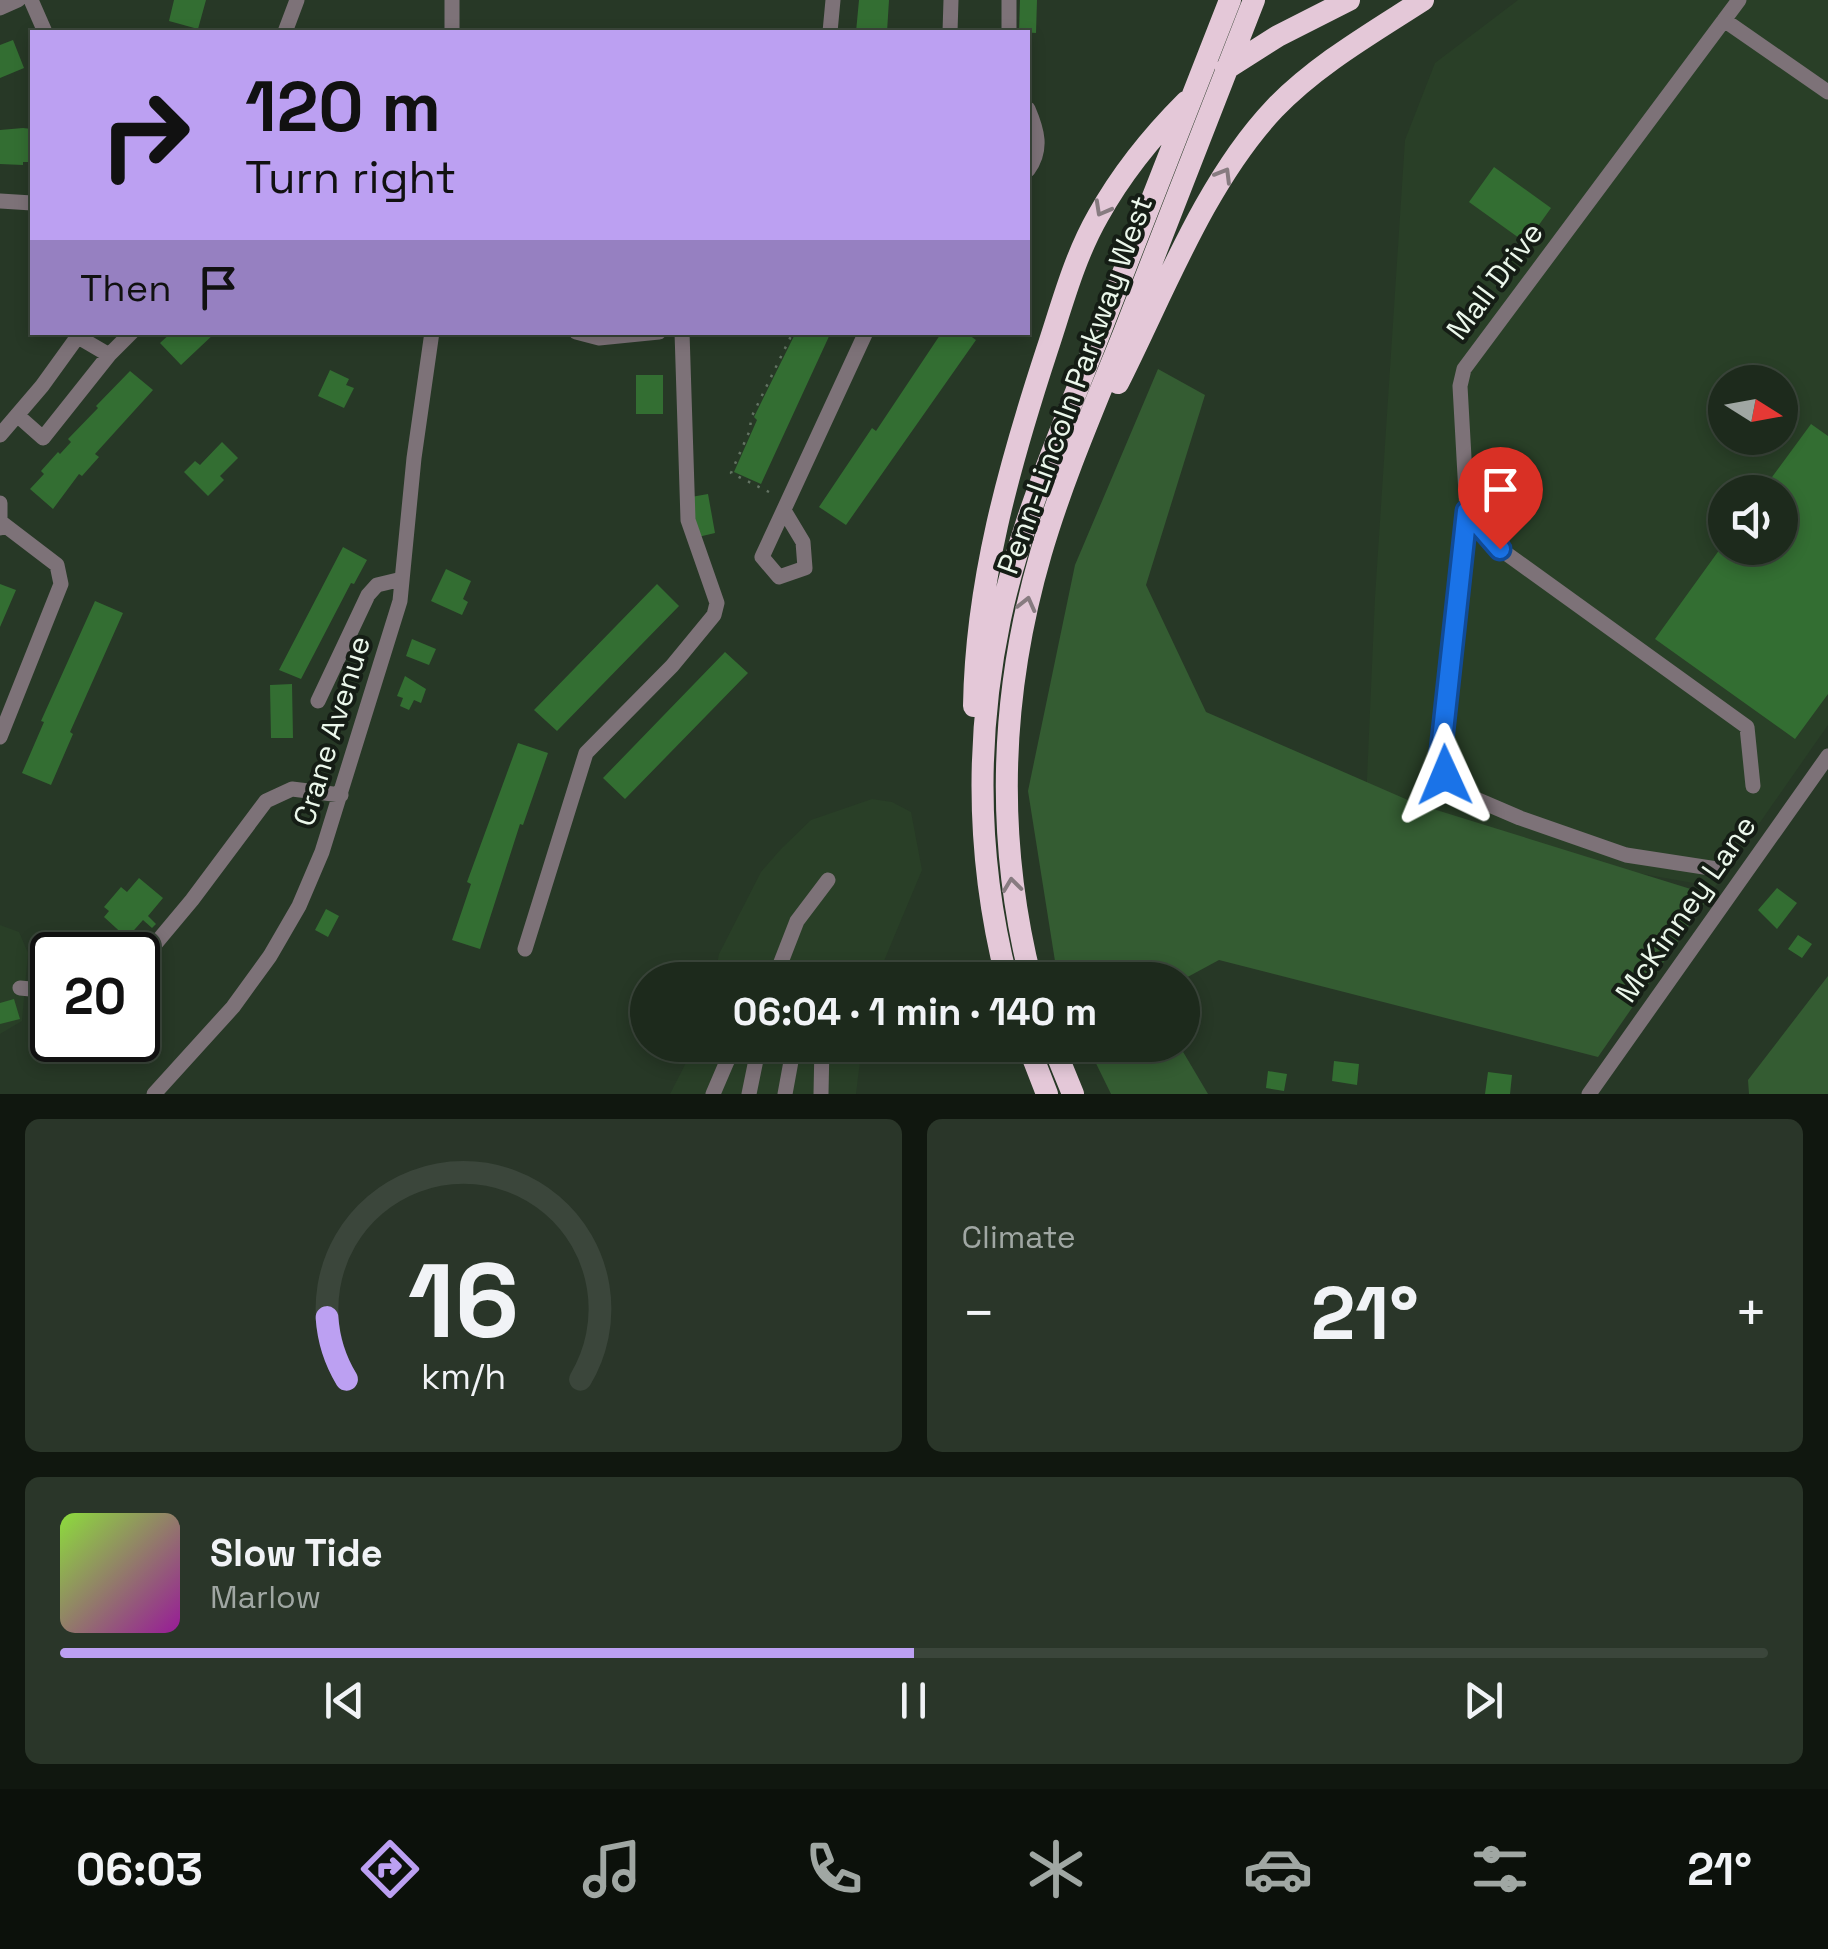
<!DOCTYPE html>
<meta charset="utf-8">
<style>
body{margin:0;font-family:"Space Grotesk",sans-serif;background:#2a3629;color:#f1f3f6;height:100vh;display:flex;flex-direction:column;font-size:38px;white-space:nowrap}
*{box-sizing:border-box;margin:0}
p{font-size:32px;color:#a0a7a3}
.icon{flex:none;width:55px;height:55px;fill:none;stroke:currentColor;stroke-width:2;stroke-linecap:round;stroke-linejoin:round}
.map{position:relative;height:1094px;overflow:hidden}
.drawer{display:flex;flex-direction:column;gap:25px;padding:25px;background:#10170f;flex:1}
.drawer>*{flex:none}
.guide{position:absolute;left:30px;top:30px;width:1000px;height:305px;border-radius:0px;box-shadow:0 5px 15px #0003,0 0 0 2px #3b463b;background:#bca0f2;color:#111;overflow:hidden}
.needle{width:65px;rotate:101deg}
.fabs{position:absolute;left:1708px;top:365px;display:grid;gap:20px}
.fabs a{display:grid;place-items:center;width:90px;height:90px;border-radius:50%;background:#1d2a1c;box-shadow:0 5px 15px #0003,0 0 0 2px #3b463b;font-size:50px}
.speed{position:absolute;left:30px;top:932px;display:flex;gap:20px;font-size:50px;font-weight:700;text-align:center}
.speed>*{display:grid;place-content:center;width:130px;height:130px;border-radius:50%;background:#1d2a1c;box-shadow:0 5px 15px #0003,0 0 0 2px #3b463b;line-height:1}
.speed .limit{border:5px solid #111;border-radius:15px;background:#fff;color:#111}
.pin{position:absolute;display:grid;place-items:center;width:85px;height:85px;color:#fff;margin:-102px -42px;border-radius:50% 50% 50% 0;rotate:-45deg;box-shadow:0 0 10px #0007}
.pin .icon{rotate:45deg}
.me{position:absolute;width:110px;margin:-55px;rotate:359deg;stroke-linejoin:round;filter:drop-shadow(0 0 8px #0008)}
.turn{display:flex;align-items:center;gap:35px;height:210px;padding:0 50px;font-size:45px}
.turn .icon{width:130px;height:130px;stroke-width:2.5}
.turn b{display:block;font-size:70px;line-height:85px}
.then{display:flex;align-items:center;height:95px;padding:0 50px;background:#0003;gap:20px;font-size:38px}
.big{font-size:75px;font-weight:800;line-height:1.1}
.drawer .card{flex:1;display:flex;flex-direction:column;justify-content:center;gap:15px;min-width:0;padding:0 35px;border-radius:15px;background:#2a3629}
.drawer .dial{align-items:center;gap:0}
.dial svg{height:260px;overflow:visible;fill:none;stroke:#3b463b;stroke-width:7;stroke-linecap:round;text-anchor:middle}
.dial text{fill:#f1f3f6;stroke:none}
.song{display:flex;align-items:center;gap:30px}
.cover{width:120px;height:120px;border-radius:15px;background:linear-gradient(135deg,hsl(90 70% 55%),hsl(300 70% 35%))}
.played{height:10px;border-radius:5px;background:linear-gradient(90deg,#bca0f2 50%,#3b463b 50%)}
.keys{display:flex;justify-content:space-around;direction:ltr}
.heat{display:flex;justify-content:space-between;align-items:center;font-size:55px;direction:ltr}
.drawer .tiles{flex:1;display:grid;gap:25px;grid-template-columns:1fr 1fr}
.card:last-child{grid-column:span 2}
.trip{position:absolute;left:630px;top:962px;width:570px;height:100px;border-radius:50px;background:#1d2a1c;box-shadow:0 5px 15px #0003,0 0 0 2px #3b463b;font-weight:800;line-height:100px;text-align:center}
.tabs{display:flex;height:160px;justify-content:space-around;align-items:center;background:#0c110b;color:#a0a7a3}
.tabs .icon{width:70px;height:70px}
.tabs .on{color:#bca0f2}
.tabs b{font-size:45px;color:#f1f3f6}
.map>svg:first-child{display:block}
.built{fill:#293f27;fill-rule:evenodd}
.green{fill:#345c32}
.building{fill:#336e32}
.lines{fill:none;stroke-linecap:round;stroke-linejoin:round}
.path{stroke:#637363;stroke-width:2.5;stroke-dasharray:2.5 8;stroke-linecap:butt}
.minor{stroke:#7d7278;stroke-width:15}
.highway{stroke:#e4c8d8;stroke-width:22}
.oneway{stroke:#877b80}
.route-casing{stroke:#114b97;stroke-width:25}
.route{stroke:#1a73e8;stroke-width:18}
.labels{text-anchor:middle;stroke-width:8;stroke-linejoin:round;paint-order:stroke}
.street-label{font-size:30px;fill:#ebf7eb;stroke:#151d15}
</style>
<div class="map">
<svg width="1828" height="1094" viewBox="0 0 1828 1094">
<rect width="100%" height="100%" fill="#273826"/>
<path class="built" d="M1518,0H1828V725L1715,887L1365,824L1375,597L1405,140L1435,63ZM1725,382H1780V438H1725ZM1725,492H1780V548H1725Z
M872,799L892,802L911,812L922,870L876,980H714L719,954L761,872L781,849L811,820Z
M0,925L19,932L28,953L22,1021L0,1034Z
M695,1045H862L856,1094H670Z"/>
<path class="green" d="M1158,369L1205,395L1146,585L1206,712L1417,804L1710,895L1598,1057L1219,960L1182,980H1058L1028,791L1075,565Z
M1828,976V1094H1749L1748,1080Z
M1087,1045H1179L1208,1094H1111Z"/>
<path class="building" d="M174,0H206L198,29L169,21Z
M859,0H889L887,32H856Z
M1020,0H1037L1036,33L1019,32Z
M13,40L24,68L0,78V45Z
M23,128L32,129V162H23V165L0,164V130Z
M1494,167L1551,208L1526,243L1469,202Z
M172,332H216L181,365L160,343Z
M796,332H831L761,484L734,472L757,420L754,417Z
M942,332H965L976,340L846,525L819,507L872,428L876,431Z
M330,370L349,379L346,385L354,388L344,408L318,396Z
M130,371L153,390L95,454L99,457L82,476L79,474L53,509L30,489L44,474L41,471L58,452L60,454L71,442L68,439L98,408L96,406Z
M636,375H663V414H636Z
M1811,424L1828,436V694L1795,739L1655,639L1725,542V548H1780V492H1761Z
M222,442L238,458L220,476L224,480L208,496L184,472L195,461L200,465Z
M708,494L715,533L698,537L691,497Z
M343,547L367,560L354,584L351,583L301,679L279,670Z
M446,569L471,581L463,599L468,602L462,615L431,601Z
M0,584L16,590L0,627Z
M657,584L679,606L557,731L534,710Z
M95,601L123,613L70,732L73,734L51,785L22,773L44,722L41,721Z
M412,639L436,649L429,665L406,656Z
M725,652L748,673L625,799L603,778Z
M405,676L426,689L421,703L414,700L409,710L400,706L403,698L397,696Z
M292,684L293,738H271L270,685Z
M518,743L548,753L523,825L520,824L480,949L452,940L471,884L467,882Z
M139,878L163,898L148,916L156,924L152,928L143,920L127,938L104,917L109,911L104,907L121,887L127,892Z
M1777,888L1797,903L1777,929L1758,910Z
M326,909L339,916L328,937L315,930Z
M1798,935L1812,944L1802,958L1788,949Z
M14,999L20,1019L0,1024V1003Z
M1334,1061L1359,1064L1357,1085L1332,1081Z
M1268,1071L1287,1074L1284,1091L1266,1088Z
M1488,1072L1512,1075L1510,1094H1485Z"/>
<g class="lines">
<path class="path" d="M769,492L731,473L750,430L751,418L793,332"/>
<path class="minor" d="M31,0L45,32
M452,0V32
M1009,0V32
M0,8L18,0
M1724,20L1828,92
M285,32L297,0
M830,32L833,0
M950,32L951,0
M1028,109C1037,130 1043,149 1028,170
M0,201L32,203
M576,332L599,338L659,332
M109,355L132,332
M17,415L43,438L109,355L80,338
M0,435L42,386L81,332
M0,503V528
M1467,511L1500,549L1747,727L1753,786
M785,512L803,542L805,568L779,577L762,557L866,332
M318,701L368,595L377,585L402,579
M0,737L61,584L57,565L2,523
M1717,869L1626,855L1520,818L1457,791L1445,775L1441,759L1467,511L1460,386L1464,369L1739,0
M525,949L586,753L672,666L714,615L717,603L688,520L682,332
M83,955L110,938
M138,959L156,943L192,900L266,801L292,789L341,795
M774,980L797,921L828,880
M20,988L52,991
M154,1094L233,1007L270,956L299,906L322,852L400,601L414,458L432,332
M713,1094L734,1045
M749,1094L759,1045
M785,1094L794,1045
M821,1094L822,1045
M1589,1094L1828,756"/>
<path class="highway" d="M1226,69L1278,36L1349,0
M1118,383C1163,294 1205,182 1274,109C1316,65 1372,33 1423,0
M974,706C976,583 1009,466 1047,350C1062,305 1074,258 1098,216C1122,173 1152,136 1186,102
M1007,980C977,862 975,739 1000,619C1021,520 1063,426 1100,332C1143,222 1186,111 1230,0
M1031,980C995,837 1000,694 1041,553C1063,478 1095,405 1124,333C1167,222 1210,111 1254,0
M1028,1045L1047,1094
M1053,1045L1073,1094"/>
</g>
<defs><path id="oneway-chevron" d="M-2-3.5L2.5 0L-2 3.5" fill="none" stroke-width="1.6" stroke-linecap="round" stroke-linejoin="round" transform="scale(2.5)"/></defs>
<g class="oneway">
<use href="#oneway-chevron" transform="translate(1224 175) rotate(-59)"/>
<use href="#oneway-chevron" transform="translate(1102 209) rotate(119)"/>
<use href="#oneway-chevron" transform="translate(1027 604) rotate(-76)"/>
<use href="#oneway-chevron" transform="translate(1012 885) rotate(-97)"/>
</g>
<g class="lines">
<defs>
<path id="route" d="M1445,775L1440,759L1467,511L1500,549"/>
</defs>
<use href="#route" class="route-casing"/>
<use href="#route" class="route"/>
</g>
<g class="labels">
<g class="street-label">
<text transform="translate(1495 281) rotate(-53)" y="10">Mall Drive</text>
<text transform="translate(1075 385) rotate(-70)" y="10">Penn-Lincoln Parkway West</text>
<text transform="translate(332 731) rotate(-73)" y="10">Crane Avenue</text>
<text transform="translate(1686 909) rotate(-55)" y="10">McKinney Lane</text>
</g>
</g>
</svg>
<div class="fabs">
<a><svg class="needle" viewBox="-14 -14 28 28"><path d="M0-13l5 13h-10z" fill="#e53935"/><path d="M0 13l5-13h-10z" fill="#a0a7a3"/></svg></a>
<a><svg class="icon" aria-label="sound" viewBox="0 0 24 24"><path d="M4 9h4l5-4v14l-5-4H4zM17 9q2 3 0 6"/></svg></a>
</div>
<div class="speed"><div class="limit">20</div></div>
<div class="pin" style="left:1500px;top:549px;background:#d93025"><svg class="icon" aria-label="arrive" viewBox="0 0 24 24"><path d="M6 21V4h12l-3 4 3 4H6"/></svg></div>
<svg class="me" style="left:1445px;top:775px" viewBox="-20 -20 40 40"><path d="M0-17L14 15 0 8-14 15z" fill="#1a73e8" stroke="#fff" stroke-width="4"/></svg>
<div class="trip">06:04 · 1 min · 140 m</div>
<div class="guide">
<div class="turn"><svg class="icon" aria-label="right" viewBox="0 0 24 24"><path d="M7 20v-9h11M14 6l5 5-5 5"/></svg><div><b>120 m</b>Turn right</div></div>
<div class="then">Then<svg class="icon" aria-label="arrive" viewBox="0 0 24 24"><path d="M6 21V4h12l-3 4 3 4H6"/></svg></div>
</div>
</div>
<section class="drawer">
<div class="tiles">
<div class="card dial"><svg viewBox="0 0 100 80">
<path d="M14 69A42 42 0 1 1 86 69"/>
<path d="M14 69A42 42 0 0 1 8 50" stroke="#bca0f2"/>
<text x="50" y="56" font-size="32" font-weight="700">16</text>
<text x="50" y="72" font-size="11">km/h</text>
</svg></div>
<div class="card"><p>Climate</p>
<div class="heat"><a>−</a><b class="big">21°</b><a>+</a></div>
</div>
<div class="card">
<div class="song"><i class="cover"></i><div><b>Slow Tide</b><p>Marlow</p></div></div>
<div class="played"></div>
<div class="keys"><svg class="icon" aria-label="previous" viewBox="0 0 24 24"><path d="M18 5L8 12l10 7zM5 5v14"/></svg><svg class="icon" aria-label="pause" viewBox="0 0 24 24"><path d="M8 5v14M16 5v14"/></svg><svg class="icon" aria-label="next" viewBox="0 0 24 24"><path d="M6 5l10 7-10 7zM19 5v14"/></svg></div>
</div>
</div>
</section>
<nav class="tabs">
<b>06:03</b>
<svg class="icon on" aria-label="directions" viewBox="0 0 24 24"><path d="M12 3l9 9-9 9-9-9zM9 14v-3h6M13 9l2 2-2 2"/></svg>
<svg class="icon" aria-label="music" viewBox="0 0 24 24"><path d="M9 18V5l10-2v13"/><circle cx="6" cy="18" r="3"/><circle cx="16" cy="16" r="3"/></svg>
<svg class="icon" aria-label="phone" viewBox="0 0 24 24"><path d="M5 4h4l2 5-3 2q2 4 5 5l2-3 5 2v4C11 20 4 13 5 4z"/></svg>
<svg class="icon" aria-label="climate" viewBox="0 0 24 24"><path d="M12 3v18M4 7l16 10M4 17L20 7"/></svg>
<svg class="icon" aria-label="car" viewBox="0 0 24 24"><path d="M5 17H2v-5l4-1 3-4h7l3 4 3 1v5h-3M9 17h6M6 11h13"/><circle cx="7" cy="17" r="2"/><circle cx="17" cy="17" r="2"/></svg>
<svg class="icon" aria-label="filters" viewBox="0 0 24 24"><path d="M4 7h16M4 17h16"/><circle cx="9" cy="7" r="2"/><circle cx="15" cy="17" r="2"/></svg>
<b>21°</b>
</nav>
